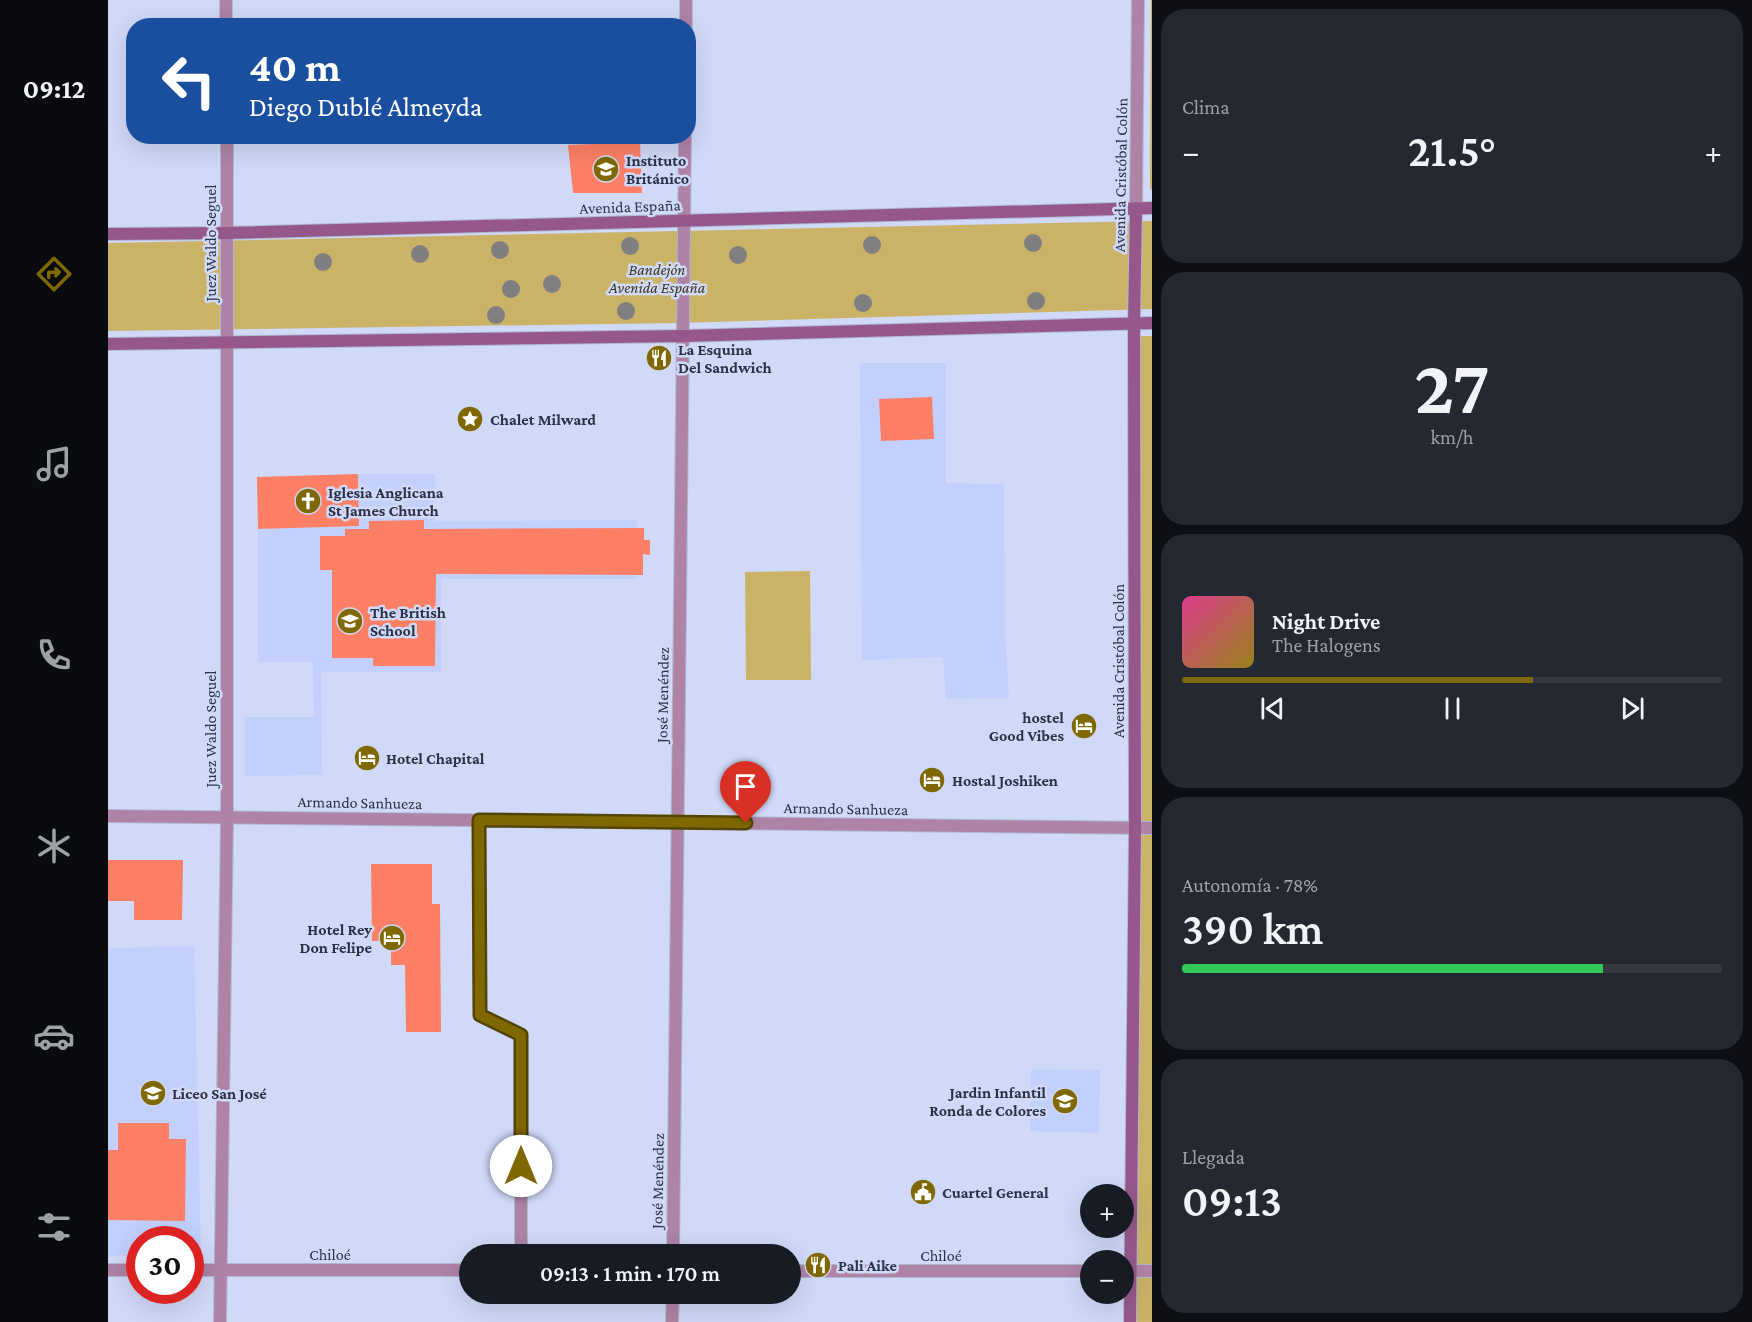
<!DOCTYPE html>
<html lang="es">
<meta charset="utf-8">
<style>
body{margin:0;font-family:"Crimson Pro",serif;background:#242831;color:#f1f3f6;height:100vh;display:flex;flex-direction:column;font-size:22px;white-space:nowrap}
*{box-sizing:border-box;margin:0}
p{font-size:20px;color:#9ea1a6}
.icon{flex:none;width:33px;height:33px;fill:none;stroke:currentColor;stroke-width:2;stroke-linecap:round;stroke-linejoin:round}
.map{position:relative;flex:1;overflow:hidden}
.sheet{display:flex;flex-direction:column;gap:9px;padding:9px;background:#0d0f14;width:600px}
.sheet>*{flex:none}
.top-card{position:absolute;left:18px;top:18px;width:570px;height:126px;border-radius:24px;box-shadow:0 6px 24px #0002;background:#1a4fa0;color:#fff;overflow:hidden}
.tools{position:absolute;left:972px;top:1184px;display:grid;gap:12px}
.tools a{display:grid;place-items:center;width:54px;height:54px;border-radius:50%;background:#171b24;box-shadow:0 6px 24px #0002;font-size:30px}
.speed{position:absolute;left:18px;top:1226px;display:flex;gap:12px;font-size:30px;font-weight:700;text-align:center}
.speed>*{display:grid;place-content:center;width:78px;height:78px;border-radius:50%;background:#171b24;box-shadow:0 6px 24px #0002;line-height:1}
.speed .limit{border:9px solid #d22;background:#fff;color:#111}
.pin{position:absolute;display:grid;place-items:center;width:51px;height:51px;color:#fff;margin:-62px -26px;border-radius:50% 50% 50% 0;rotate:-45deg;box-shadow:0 0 6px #0007}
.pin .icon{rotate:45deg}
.me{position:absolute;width:66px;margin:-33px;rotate:0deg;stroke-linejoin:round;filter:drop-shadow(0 0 4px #0008)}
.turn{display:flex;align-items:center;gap:21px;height:126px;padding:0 24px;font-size:27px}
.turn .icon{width:78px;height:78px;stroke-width:2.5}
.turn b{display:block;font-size:42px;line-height:51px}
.big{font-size:45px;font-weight:600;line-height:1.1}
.sheet .widget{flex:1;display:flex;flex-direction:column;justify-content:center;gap:9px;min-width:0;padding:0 21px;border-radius:24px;background:#242831}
.sheet .dial{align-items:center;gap:0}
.dial b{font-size:78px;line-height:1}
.song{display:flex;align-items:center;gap:18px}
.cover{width:72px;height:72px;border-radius:9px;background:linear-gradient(135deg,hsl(330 70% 55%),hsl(50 70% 35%))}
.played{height:6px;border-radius:3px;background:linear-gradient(90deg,#7f6800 65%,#363941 65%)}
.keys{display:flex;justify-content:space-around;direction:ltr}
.heat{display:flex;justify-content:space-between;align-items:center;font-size:33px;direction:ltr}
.charge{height:9px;border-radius:4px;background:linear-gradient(90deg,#34c759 78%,#363941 0)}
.trip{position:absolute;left:351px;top:1244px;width:342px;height:60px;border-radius:30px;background:#171b24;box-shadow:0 6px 24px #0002;font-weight:600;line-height:60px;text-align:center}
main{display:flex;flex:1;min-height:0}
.menu{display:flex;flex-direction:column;width:108px;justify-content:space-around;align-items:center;background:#090b0e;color:#9ea1a6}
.menu .icon{width:42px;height:42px}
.menu .current{color:#7f6800}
.menu b{font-size:27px;color:#f1f3f6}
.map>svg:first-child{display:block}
.built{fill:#c3d0fe}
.green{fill:#cab367}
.building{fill:#fd8066}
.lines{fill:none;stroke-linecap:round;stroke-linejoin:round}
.minor-casing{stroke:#afb7d4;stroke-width:14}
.tertiary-casing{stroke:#afb7d4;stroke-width:14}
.secondary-casing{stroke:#afb7d4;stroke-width:14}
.minor{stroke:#ae83a6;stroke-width:12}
.tertiary{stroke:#ae83a6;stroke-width:12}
.secondary{stroke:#96588b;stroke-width:12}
.tree{fill:#7f7f81}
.route-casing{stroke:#534400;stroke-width:15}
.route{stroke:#7f6800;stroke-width:10}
.labels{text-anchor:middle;stroke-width:5;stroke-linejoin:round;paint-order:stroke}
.poi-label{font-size:16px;font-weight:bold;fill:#2c3145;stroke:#d0d9f8;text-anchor:start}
.street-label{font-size:16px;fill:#2c3145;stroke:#d0d9f8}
.park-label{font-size:16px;font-style:italic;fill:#3d361f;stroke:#d0d9f8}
</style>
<main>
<nav class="menu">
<b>09:12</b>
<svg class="icon current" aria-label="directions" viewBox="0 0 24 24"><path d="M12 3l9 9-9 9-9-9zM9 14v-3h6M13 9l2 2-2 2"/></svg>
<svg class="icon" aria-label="music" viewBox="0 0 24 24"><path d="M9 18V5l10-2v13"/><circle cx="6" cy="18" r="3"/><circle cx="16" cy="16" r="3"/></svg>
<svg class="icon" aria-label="phone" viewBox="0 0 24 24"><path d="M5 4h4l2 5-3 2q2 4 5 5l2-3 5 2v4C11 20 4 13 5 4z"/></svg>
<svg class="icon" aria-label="climate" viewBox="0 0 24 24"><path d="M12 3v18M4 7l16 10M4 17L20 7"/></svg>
<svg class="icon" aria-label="car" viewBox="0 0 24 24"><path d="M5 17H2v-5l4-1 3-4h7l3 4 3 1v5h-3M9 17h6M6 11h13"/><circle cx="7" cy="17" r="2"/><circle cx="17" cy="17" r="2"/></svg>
<svg class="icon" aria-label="filters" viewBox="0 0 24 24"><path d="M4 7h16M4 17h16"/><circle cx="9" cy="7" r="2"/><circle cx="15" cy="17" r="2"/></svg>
</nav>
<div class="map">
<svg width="1044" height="1322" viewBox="0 0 1044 1322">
<rect width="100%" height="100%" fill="#d0d9f8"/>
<path class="built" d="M752,363H838V483L896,484L897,632L901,698L838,699L835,657L754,660Z
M250,474H327V521L529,520V579H333V672H213L214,775L137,776V717H206L205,662H150V529L251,526Z
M86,946L93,1254L83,1255L82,1239H32L31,1256H0V948Z
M923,1069L992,1070L991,1133L922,1131Z"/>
<path class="green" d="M1043,0H1044V191L1042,187Z
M1044,221V309L570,323L0,331V243Z
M1032,336H1044V1322H1020Z
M702,571L703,680H638L637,572Z"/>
<path class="building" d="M532,142L534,193H465L460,145Z
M824,397L826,439L773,441L771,399Z
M250,474L251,526L150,529L149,477Z
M316,520V529L536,528V540H542V555L535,554V575L328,574L327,666H265V658H224V570H212V536H237V529H261V521Z
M0,860H75L74,920H26V901H0Z
M263,864H324V904H332L333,1032H298L297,965H283V941H264Z
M10,1123H61V1139H78L77,1221L0,1220V1150H10Z"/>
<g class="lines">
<defs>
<path id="minor" d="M118,0V26
M578,26V0
M119,136V233
M0,816L1044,828
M371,820L372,1015L413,1035V1254
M565,1254L577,136
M564,1322L565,1293"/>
<path id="tertiary" d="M1028,208L1030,0
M0,1270H32
M82,1270H362
M682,1271H982
M1016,1271H1044
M112,1322L119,817V233"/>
<path id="secondary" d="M0,234L119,233L1044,208
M0,344L575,336L1044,323
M1022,1322L1027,828L1026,324L1028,208"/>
</defs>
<use href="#minor" class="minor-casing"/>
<use href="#tertiary" class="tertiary-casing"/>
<use href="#secondary" class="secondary-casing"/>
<use href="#minor" class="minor"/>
<use href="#tertiary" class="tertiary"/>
<use href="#secondary" class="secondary"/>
</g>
<g class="tree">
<circle cx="925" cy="243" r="9"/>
<circle cx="764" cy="245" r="9"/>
<circle cx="522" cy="246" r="9"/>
<circle cx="392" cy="250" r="9"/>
<circle cx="312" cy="254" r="9"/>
<circle cx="630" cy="255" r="9"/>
<circle cx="215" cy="262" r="9"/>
<circle cx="444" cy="284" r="9"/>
<circle cx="403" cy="289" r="9"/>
<circle cx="928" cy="301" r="9"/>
<circle cx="755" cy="303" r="9"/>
<circle cx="518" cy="311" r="9"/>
<circle cx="388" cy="315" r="9"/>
</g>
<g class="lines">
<defs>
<path id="route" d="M413,1166V1035L372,1015L371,820L638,823"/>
</defs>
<use href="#route" class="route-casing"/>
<use href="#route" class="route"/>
</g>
<defs>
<symbol id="university-disc" viewBox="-11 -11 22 22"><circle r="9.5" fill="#7f6800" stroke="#d0d9f8"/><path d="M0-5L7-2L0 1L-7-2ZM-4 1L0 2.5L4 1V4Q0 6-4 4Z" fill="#fff"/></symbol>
<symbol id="restaurant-disc" viewBox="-11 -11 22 22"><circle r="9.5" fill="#7f6800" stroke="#d0d9f8"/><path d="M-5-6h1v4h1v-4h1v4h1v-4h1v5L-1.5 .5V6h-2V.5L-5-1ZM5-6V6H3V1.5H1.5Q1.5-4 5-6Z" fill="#fff"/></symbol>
<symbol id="sight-disc" viewBox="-11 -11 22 22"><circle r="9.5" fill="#7f6800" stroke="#d0d9f8"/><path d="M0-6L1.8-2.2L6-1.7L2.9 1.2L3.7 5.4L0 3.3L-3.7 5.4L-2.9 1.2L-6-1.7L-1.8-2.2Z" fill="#fff"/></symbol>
<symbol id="church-disc" viewBox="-11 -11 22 22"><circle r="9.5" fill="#7f6800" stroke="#d0d9f8"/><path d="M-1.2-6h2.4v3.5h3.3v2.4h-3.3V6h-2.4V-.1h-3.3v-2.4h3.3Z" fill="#fff"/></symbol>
<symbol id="school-disc" viewBox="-11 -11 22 22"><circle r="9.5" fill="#7f6800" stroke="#d0d9f8"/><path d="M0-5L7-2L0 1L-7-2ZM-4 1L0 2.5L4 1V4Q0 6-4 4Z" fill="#fff"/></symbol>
<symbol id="hotel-disc" viewBox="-11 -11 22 22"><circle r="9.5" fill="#7f6800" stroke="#d0d9f8"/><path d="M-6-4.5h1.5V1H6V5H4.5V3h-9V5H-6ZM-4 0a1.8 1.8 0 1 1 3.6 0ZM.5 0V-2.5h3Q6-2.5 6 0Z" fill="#fff"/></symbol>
<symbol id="civic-disc" viewBox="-11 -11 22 22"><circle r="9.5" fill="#7f6800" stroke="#d0d9f8"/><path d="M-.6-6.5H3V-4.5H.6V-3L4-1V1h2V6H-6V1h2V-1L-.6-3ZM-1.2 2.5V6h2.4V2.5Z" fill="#fff"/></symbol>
</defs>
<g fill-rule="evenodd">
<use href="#university-disc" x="483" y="154" width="30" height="30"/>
<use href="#restaurant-disc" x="536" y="343" width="30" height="30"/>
<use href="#sight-disc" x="347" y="404" width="30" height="30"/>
<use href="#church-disc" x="185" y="486" width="30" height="30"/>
<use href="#school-disc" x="227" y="606" width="30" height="30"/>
<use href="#hotel-disc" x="961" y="711" width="30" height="30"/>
<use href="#hotel-disc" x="244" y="743" width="30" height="30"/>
<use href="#hotel-disc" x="809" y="765" width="30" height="30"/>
<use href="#hotel-disc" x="269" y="923" width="30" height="30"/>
<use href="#school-disc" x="30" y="1078" width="30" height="30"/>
<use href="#school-disc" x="942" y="1086" width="30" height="30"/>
<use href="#civic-disc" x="800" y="1177" width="30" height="30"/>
<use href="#restaurant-disc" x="695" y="1250" width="30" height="30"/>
</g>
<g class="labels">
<g class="poi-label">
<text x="518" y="166">Instituto<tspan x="518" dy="18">Británico</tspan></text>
<text x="570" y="355">La Esquina<tspan x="570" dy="18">Del Sandwich</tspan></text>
<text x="382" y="425">Chalet Milward</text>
<text x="220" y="498">Iglesia Anglicana<tspan x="220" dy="18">St James Church</tspan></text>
<text x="262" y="618">The British<tspan x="262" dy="18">School</tspan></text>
<text x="956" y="723" text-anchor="end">hostel<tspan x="956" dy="18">Good Vibes</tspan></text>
<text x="278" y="764">Hotel Chapital</text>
<text x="844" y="786">Hostal Joshiken</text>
<text x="264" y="935" text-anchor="end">Hotel Rey<tspan x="264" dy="18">Don Felipe</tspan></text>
<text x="938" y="1098" text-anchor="end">Jardin Infantil<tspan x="938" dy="18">Ronda de Colores</tspan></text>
<text x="64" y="1099">Liceo San José</text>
<text x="834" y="1198">Cuartel General</text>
<text x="730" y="1271">Pali Aike</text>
</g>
<g class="street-label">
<text transform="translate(1012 175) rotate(-89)" y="6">Avenida Cristóbal Colón</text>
<text transform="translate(522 206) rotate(-2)" y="6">Avenida España</text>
<text transform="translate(102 243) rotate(-90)" y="6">Juez Waldo Seguel</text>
<text transform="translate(1010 661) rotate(-90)" y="6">Avenida Cristóbal Colón</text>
<text transform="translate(554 695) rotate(-89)" y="6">José Menéndez</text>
<text transform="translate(102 729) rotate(-90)" y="6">Juez Waldo Seguel</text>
<text transform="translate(252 802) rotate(1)" y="6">Armando Sanhueza</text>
<text transform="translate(738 808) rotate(1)" y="6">Armando Sanhueza</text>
<text transform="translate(549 1181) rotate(-89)" y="6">José Menéndez</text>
<text x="222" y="1260">Chiloé</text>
<text x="833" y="1261">Chiloé</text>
</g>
<g class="park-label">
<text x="549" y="275">Bandejón<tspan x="549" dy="18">Avenida España</tspan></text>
</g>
</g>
</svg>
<div class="tools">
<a>+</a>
<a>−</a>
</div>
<div class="speed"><div class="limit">30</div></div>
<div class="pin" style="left:638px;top:823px;background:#d93025"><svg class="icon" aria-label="arrive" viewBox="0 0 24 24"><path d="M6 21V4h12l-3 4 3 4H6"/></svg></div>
<svg class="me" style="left:413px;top:1166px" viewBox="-20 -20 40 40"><circle r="19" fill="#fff"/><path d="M0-13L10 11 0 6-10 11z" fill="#7f6800"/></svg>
<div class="trip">09:13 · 1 min · 170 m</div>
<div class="top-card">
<div class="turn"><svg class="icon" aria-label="left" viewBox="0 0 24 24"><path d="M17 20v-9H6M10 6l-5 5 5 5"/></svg><div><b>40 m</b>Diego Dublé Almeyda</div></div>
</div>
</div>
<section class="sheet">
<div class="widget"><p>Clima</p>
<div class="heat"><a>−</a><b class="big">21.5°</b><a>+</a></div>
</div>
<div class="widget dial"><b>27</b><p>km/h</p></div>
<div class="widget">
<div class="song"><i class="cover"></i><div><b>Night Drive</b><p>The Halogens</p></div></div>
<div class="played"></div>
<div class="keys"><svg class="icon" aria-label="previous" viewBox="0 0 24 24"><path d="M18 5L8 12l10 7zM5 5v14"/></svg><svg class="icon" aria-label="pause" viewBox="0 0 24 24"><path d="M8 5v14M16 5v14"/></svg><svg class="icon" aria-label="next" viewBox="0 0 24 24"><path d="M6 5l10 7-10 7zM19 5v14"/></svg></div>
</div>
<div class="widget"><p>Autonomía · 78%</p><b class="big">390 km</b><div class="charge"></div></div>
<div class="widget"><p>Llegada</p><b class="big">09:13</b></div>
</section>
</main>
